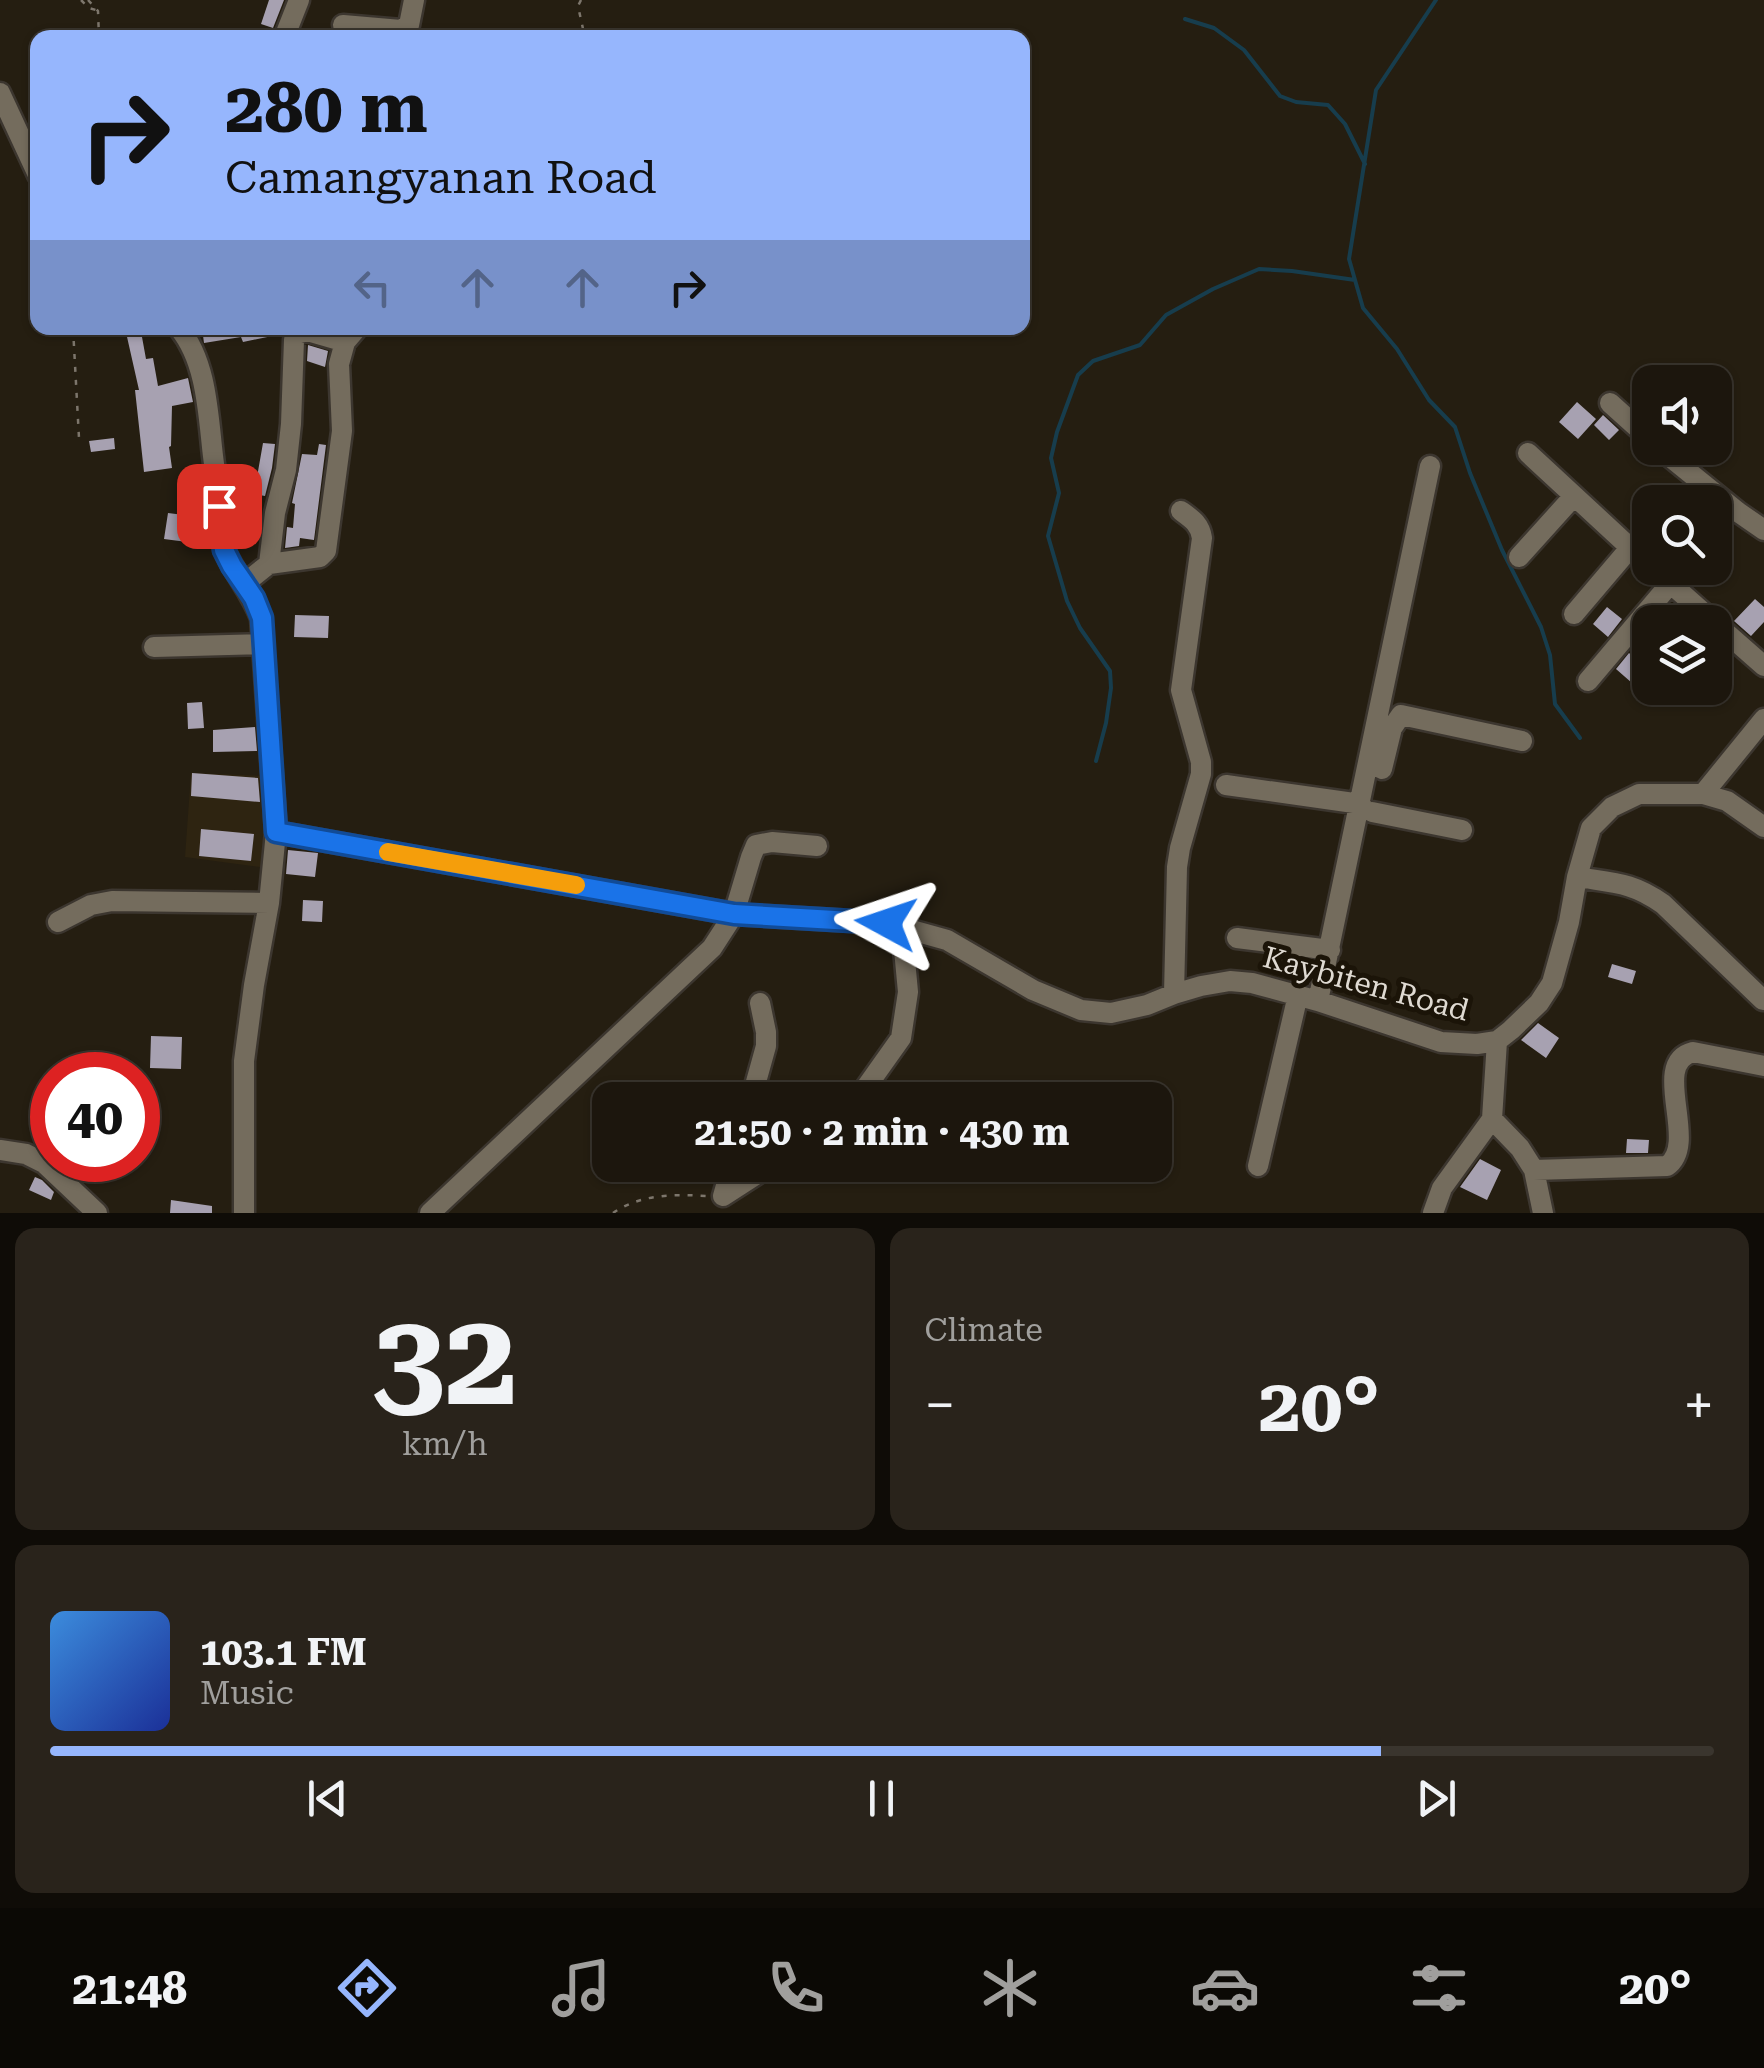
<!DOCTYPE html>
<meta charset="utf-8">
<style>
body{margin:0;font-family:"Roboto Serif",serif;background:#29231b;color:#f1f3f6;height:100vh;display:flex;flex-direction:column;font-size:38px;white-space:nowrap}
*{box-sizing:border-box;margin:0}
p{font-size:32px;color:#a09f9d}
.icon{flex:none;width:55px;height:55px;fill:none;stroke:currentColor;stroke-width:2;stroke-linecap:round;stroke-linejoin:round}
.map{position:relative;height:1213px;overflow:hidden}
.side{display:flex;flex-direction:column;gap:15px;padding:15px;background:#0f0c07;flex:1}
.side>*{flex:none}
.banner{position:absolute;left:30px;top:30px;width:1000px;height:305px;border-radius:20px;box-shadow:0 2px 8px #0004,0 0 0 2px #3a352e;background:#96b6fd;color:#111;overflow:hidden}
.buttons{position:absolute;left:1632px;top:365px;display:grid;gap:20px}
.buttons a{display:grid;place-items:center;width:100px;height:100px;border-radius:20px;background:#1c160d;box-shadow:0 2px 8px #0004,0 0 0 2px #3a352e;font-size:50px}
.speed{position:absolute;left:30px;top:1052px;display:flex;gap:20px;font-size:50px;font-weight:700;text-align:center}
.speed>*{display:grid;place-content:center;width:130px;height:130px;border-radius:50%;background:#1c160d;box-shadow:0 2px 8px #0004,0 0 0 2px #3a352e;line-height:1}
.speed .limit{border:15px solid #d22;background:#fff;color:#111}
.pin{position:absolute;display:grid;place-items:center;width:85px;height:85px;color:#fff;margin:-42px;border-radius:20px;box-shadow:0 5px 15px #0006}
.me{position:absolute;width:110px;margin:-55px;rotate:275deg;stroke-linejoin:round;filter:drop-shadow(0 0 8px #0008)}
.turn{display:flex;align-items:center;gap:35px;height:210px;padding:0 30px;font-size:45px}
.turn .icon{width:130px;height:130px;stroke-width:2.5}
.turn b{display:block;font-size:70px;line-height:85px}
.lanes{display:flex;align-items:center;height:95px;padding:0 30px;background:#0003;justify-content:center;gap:50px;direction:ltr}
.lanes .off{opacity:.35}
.big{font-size:75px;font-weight:700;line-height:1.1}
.side .tile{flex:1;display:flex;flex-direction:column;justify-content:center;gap:15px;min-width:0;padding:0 35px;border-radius:20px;background:#29231b}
.side .dial{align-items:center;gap:0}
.dial b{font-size:130px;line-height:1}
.song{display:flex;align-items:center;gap:30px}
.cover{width:120px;height:120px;border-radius:15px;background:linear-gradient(135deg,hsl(210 70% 55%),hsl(230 70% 35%))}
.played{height:10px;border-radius:5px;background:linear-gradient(90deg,#96b6fd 80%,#3a352e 80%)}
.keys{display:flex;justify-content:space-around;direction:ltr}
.heat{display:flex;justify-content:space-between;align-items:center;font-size:55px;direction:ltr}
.side .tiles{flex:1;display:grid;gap:15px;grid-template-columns:1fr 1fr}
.tile:last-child{grid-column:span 2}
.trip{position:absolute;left:592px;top:1082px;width:580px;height:100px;border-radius:20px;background:#1c160d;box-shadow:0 2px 8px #0004,0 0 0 2px #3a352e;font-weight:700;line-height:100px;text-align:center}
.tab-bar{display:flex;height:160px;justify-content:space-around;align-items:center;background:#0b0905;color:#a09f9d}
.tab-bar .icon{width:70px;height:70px}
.tab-bar .current{color:#96b6fd}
.tab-bar b{font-size:45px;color:#f1f3f6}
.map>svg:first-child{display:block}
.built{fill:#2e2411}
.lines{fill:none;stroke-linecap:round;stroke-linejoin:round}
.stream{stroke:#173d4d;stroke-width:4}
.building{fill:#a7a1b1}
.minor-casing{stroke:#3c362f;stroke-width:25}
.path{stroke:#7d766c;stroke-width:2.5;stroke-dasharray:5 8;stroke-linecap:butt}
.minor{stroke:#746c5d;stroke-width:20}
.route-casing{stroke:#114b97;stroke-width:25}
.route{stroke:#1a73e8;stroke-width:18}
.slow{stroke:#f59e0b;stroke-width:18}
.labels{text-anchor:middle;stroke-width:10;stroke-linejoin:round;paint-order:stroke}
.street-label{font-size:30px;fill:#dfdad2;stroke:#1b1408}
</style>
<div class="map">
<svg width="1764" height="1213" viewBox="0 0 1764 1213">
<rect width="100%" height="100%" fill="#251e11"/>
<path class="built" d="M191,773L267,776L268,868L185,857Z"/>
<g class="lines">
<path class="stream" d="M1436,0L1376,90L1349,259L1363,308L1397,349L1429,400L1455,427L1470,473L1502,550L1541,627L1550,655L1555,704L1580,738
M1185,19L1214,28L1244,50L1280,96L1296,102L1328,105L1345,124L1365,164
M1096,761L1106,723L1111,688L1110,671L1080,628L1067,601L1048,536L1059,493L1051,458L1057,432L1078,375L1093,361L1140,345L1166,315L1213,289L1259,269L1292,271L1355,280"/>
</g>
<path class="building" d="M269,0H284L273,28L261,24Z
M125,328H163L164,332L142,337L146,359L153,358L158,386L188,378L193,402L172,406L171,446L169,447L172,468L144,472L135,390H139Z
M202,328H284L282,334L243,342L241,337L204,343Z
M308,345L328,351L325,367L307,361Z
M1577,402L1596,419L1578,439L1559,422Z
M1715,412L1733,430L1721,443L1715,437Z
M1603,415L1619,430L1609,440L1594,425Z
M114,438L115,449L91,452L89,441Z
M263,443L275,444L272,468L265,496L254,494Z
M319,444L326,445L314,540L300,538L299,546L285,548L287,527L293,528L295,504L292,503L302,454L317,455Z
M185,502L205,503L210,545L164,539L168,513L184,515Z
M1650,515V547L1635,533Z
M1755,599L1764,607V622L1751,636L1734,621Z
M1607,607L1622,619L1608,637L1593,624Z
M295,615L329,616L328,638L294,637Z
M1629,653L1650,672V679L1640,690L1616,669Z
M202,702L204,728L188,729L187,703Z
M255,727L257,751L213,752V730Z
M192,773L258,778L260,802L191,796Z
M201,829L254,834L251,861L199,856Z
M288,850L318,853L315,877L286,874Z
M303,900L323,901L322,922L302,921Z
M1612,964L1636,971L1632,984L1608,977Z
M1538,1023L1559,1038L1546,1058L1521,1040Z
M151,1036L182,1037L181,1069L150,1068Z
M1627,1139L1649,1140L1648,1153H1626Z
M1480,1159L1501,1170L1487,1200L1460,1187Z
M35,1177L42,1180L54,1192L51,1200L29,1190Z
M171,1200L212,1206V1213H170Z"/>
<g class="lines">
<defs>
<path id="minor" d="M343,25L401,30L409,25L414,0
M284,38L299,0
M0,93L38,175
M179,328C207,362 208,414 213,456C217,487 221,519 224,550C235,574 252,593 261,618L276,832L269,903L254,985L244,1061V1213
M1610,403L1650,439
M1659,448L1738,512L1764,530
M1528,453L1650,566
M1519,557L1574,496
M269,564L275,513L286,470L291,424L294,340L296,334L307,331L345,342
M1661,575L1714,622
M245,583L269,564L320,557L326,551L342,431L339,364L345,342L357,328
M1574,614L1630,548
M1715,623L1764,666
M154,647L263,644
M1588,681L1670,584
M1382,769L1392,728L1401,715L1522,741
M1226,785L1361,804
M1703,794L1764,719
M1372,812L1462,830
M276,832L734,914L886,923L947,940L1033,990L1081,1010L1111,1013L1147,1005L1174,994L1201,986L1230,981L1252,983L1318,1001L1441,1042L1477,1044L1497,1041L1511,1030L1539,1003L1552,983L1569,922L1577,877L1591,828L1612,807L1639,794H1703L1727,801L1764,827
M1577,877C1614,883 1632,882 1663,904L1763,1000
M58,922L91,905L112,901L269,903
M1237,938L1330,950
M1174,994L1177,867L1180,848L1201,774V762L1181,690L1202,538C1200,524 1192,519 1181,511
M1318,1001L1430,466
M751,1100L766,1046V1032L760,1003
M857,1100L901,1038L908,992L902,928
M1492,1119L1520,1148L1534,1170L1543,1213
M0,1150L26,1154L44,1163L97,1213
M1258,1166L1298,995
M1534,1170L1667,1166C1700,1143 1649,1063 1693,1052L1764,1066
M723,1196L771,1165
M723,1196L732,1165
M430,1213L712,948L734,914L751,857L756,845L772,842L817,846
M1433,1213L1442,1188L1492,1119L1497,1041"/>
</defs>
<use href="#minor" class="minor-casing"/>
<path class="path" d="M81,0L89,8L96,10
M88,0L98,11L99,38
M581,0L578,6L585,38
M755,38L764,31
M73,328L79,438
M613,1213C641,1194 673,1194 706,1196"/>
<use href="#minor" class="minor"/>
</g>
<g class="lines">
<defs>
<path id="route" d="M219,506L224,550L232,566L254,598L262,618L276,832L734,914L886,923"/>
</defs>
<use href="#route" class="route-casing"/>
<use href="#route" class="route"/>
<path class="slow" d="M388,852L576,885"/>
</g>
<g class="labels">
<g class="street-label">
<text transform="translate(1366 984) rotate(15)" y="10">Kaybiten Road</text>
</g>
</g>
</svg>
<div class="buttons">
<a><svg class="icon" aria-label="sound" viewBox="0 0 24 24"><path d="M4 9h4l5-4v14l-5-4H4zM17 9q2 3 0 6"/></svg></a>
<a><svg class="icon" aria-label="search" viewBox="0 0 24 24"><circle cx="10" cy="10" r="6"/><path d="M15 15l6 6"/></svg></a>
<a><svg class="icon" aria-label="layers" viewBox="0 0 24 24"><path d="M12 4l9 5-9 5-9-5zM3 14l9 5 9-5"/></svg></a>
</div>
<div class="speed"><div class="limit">40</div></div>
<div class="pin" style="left:219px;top:506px;background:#d93025"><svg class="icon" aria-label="arrive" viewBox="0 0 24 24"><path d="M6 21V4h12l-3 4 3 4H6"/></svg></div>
<svg class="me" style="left:886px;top:923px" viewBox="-20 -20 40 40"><path d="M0-17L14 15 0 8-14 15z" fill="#1a73e8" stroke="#fff" stroke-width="4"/></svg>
<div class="trip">21:50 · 2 min · 430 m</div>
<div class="banner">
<div class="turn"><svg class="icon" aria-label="right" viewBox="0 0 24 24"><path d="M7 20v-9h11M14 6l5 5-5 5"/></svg><div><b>280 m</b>Camangyanan Road</div></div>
<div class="lanes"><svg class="icon off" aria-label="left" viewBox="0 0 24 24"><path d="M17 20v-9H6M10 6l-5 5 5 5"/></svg><svg class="icon off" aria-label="ahead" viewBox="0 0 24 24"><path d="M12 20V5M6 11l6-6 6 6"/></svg><svg class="icon off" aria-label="ahead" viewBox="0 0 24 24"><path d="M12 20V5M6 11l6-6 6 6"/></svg><svg class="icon" aria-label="right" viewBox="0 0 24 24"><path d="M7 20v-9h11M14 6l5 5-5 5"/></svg></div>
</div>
</div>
<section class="side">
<div class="tiles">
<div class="tile dial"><b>32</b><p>km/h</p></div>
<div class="tile"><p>Climate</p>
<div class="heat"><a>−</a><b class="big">20°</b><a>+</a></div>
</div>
<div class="tile">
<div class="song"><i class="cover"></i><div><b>103.1 FM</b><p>Music</p></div></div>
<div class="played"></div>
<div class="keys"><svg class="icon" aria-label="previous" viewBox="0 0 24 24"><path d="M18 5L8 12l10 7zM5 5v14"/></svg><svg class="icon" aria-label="pause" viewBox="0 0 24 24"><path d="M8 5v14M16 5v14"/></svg><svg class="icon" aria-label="next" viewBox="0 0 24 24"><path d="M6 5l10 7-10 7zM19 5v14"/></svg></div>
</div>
</div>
</section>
<nav class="tab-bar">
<b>21:48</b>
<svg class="icon current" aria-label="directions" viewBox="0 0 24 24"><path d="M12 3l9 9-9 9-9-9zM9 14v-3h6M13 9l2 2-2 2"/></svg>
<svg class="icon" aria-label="music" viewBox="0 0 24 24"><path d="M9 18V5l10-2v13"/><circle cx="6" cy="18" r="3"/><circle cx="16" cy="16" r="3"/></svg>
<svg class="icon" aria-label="phone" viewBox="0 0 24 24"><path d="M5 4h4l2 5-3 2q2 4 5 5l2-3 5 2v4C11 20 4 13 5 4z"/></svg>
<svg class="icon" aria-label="climate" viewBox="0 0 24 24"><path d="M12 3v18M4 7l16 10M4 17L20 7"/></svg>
<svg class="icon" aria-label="car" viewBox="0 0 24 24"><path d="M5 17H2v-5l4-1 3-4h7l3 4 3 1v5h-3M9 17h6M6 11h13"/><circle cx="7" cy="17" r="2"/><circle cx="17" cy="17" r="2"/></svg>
<svg class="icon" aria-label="filters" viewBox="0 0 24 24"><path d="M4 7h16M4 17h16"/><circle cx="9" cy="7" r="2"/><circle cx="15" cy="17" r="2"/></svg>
<b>20°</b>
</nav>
